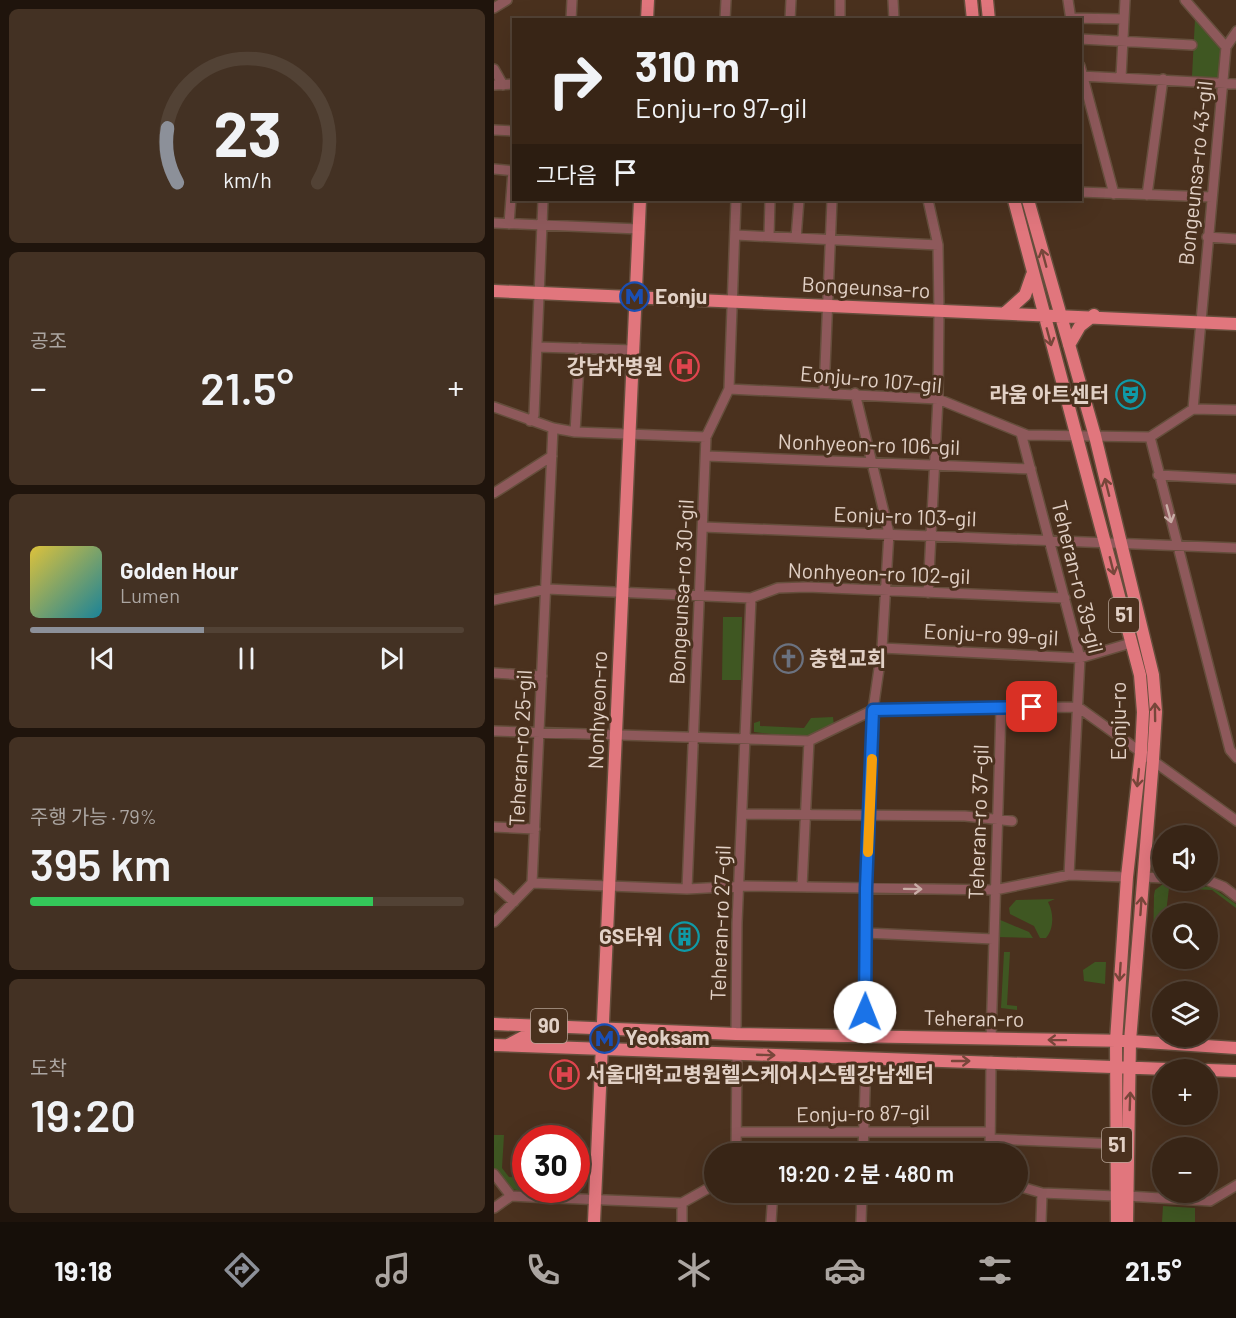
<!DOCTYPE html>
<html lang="ko">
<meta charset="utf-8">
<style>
body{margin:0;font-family:Barlow,"Noto Sans KR",sans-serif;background:#433123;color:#f1f3f6;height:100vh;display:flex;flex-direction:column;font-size:22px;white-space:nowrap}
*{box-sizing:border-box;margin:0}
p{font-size:20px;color:#aba5a1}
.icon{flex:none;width:33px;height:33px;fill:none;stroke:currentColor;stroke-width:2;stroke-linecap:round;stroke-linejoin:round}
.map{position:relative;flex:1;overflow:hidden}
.sheet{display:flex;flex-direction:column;gap:9px;padding:9px;background:#1f140c;width:494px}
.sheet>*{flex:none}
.guide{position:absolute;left:18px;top:18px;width:570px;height:183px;border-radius:0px;box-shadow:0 6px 24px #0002,0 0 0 2px #524235;background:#382516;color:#f1f3f6;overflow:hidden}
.fabs{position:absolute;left:658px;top:825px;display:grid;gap:12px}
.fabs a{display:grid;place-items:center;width:66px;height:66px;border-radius:50%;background:#382516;box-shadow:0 6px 24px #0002,0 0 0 2px #524235;font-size:30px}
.speed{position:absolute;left:18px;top:1125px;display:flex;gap:12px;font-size:30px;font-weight:700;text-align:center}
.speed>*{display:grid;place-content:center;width:78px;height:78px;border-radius:50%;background:#382516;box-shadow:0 6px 24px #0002,0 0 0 2px #524235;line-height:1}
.speed .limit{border:9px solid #d22;background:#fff;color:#111}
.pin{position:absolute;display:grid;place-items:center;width:51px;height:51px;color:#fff;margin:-26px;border-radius:12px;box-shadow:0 3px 9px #0006}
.me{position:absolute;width:66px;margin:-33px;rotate:1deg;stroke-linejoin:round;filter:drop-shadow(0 0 4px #0008)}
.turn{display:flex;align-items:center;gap:21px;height:126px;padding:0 24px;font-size:27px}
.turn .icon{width:78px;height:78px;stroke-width:2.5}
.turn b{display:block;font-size:42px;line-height:51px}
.then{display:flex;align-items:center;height:57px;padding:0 24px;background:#0003;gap:12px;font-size:22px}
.big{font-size:45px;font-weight:600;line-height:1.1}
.sheet .card{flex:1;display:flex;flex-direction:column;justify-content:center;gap:9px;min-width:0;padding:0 21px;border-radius:9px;background:#433123}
.sheet .dial{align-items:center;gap:0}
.dial svg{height:156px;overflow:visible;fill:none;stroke:#524235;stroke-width:7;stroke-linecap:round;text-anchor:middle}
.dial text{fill:#f1f3f6;stroke:none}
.song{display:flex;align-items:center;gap:18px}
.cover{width:72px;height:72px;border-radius:9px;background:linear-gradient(135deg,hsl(50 70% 55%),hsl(190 70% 35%))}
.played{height:6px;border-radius:3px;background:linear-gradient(90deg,#8c9099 40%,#524235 40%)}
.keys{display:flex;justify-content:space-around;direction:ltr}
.heat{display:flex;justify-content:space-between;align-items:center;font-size:33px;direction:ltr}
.charge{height:9px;border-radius:4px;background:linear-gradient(90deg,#34c759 79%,#524235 0)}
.trip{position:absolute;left:210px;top:1143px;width:324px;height:60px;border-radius:30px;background:#382516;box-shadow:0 6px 24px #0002,0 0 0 2px #524235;font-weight:600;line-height:60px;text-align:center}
.menu{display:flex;height:96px;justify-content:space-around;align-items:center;background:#160f09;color:#aba5a1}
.menu .icon{width:42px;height:42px}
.menu .selected{color:#8c9099}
.menu b{font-size:27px;color:#f1f3f6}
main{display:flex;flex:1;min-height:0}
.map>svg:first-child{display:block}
.green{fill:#3f5722}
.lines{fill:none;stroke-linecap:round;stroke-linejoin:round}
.minor-casing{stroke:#654e3c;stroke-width:12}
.major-casing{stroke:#654e3c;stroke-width:15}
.minor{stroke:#8e595b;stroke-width:9}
.major{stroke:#e1767d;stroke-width:12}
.oneway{stroke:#77463a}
.oneway2{stroke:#c9ada6}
.route-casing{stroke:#114b97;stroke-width:15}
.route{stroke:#1a73e8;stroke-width:10}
.slow{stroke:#f59e0b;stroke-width:10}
.labels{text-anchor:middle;stroke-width:6;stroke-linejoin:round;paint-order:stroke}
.shield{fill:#4a311e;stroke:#b4a194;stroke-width:1.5}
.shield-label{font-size:20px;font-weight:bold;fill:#e2d1c6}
.street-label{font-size:21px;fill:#e2d1c6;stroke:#4a311e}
.poi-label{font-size:21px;font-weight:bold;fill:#e2d1c6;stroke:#4a311e;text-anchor:start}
</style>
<main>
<section class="sheet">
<div class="card dial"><svg viewBox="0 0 100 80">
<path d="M14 69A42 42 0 1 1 86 69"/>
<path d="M14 69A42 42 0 0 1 9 41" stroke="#8c9099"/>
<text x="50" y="56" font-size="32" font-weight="700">23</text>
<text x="50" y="72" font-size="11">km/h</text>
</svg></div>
<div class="card"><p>공조</p>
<div class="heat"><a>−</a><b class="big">21.5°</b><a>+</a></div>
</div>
<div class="card">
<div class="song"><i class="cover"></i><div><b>Golden Hour</b><p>Lumen</p></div></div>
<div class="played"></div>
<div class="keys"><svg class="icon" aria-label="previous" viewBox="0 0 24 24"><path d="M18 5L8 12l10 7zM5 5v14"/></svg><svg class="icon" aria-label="pause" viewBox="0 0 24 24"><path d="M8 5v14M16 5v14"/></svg><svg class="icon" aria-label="next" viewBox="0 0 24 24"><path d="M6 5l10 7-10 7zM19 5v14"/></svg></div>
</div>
<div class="card"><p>주행 가능 · 79%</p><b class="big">395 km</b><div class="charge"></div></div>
<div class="card"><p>도착</p><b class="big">19:20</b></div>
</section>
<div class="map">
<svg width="743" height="1222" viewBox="0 0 743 1222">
<rect width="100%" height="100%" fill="#4a311e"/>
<path class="green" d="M701,19L728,46L727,75L723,79L698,76Z
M229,617H248L247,680H228Z
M339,717L340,726L312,738L260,732V723L266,721V726L310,728L317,718Z
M669,884L718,887L742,904V908L718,890L675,888L672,913L669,914V950H659L660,895L661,890Z
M561,899L554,902C560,913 560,929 552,938H546L540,926L516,914L515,908L522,900Z
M504,919L535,932L539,938L503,937Z
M510,952H516L513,1005L523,1006V1010L507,1008Z
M601,962H612L611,984L590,981L589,970Z
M0,1135H10L8,1168L15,1177L30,1178V1191L16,1189L0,1168Z
M669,1206L701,1208V1222H668Z"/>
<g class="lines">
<defs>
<path id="minor" d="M399,0L400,20
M574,0L577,20
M691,0L732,47
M0,8L13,0
M577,18L629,19
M77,20L78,0
M231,20L232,0
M296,20L297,0
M346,20V0
M586,39L698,45
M586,66L620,194
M0,69L9,85
M586,76L743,84
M627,77L631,0
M0,85L20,84
M0,130L20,131
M0,169L20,171
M586,192L718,197
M653,195L669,79
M434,200L444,245L445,311L444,399L434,593
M0,223L145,229
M15,224L19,171
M242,235L444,245
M275,236L276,200
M713,237L743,239
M302,238L305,200
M43,347L140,350
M235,389L444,399L533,435L656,437L699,409L743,410
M330,392L338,200
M361,393L395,533L388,648L379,710L372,888L371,1036
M0,407L59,428L81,432L212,437
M699,409L732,47L743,31
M36,421L40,415L49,200
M81,432L86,348
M527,433L586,658L575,875
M656,437L736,750L743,758
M212,456L537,469
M664,475L743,479
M0,493L58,456
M209,527L743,548
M0,600L53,589L257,598L284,588L313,587L571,598
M388,648L586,658L637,643
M0,673L48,676
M0,731L315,741L379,710L584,707L743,821
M249,814L471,816L518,821
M0,827L41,829
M649,877L669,878
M713,880L730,887L743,897
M38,883L193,889L251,886L501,890L575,875L633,877
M0,884L20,902
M308,887L315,741
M193,889L212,437L235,389L242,200
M0,922L38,883L59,428
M372,933L499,939
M242,1034L243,923L257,598
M497,1039L507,708
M243,1132H496
M496,1139L623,1144
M242,1154L243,1054
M369,1154L372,1058
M496,1154L497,1061
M0,1174L17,1196L36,1197L188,1203L220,1185
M524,1186L548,1193L622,1196
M633,1196L716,1201L743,1185
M0,1208L17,1196
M188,1222V1203
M277,1222L279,1192
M367,1222L368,1192
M547,1222L548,1193"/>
<path id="major" d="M477,0L479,20
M493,0L495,20
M153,20L154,0
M520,200L646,675L649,712L647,752L633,877L622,1041L623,1222
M534,200L601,436L659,675L662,712L659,760L636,1041L633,1222
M0,291L743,324
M511,313L531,295L538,275
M575,345L586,326L600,315
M0,1024L242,1034L636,1041L743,1048
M0,1045L701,1070
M14,1045L29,1037L52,1036L54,1026
M714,1070L743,1071
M100,1222L146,200"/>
</defs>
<use href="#minor" class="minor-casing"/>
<use href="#major" class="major-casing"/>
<use href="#minor" class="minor"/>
<use href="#major" class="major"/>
</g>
<defs><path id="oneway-shaft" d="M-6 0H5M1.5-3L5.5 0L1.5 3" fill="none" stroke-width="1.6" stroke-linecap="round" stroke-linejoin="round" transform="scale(1.5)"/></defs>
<g class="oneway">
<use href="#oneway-shaft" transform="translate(550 258) rotate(-105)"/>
<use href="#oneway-shaft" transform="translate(555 337) rotate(75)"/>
<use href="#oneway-shaft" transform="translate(613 487) rotate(-104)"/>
<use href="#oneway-shaft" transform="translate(618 566) rotate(76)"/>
<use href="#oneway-shaft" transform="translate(661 712) rotate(-91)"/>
<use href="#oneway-shaft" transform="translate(644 778) rotate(96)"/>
<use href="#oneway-shaft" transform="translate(647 906) rotate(-86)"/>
<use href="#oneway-shaft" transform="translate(626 972) rotate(94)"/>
<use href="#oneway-shaft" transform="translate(563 1040) rotate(-179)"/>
<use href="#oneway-shaft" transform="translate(272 1055) rotate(2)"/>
<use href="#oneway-shaft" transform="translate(467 1061)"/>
<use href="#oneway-shaft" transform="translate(636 1101) rotate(-88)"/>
</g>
<g class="oneway2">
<use href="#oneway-shaft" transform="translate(675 514) rotate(75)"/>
<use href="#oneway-shaft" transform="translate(419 889) rotate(1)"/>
</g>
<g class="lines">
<defs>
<path id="route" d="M371,1012L372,888L379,710L538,707"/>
</defs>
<use href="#route" class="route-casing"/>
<use href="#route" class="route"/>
<path class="slow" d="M374,852L378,759"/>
</g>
<defs>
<symbol id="metro-ring" viewBox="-11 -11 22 22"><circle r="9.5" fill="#4a311e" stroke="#1a4fb4" stroke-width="1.5"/><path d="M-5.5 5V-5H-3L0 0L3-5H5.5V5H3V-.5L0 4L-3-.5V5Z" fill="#1a4fb4"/></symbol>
<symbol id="hospital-ring" viewBox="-11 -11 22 22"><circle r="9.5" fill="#4a311e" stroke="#e0444e" stroke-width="1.5"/><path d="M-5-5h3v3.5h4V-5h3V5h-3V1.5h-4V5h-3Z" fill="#e0444e"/></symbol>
<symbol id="theatre-ring" viewBox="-11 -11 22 22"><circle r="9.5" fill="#4a311e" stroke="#0f9aa8" stroke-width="1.5"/><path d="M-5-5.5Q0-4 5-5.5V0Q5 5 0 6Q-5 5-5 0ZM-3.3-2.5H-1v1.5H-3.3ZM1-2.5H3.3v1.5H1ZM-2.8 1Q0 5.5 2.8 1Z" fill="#0f9aa8"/></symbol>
<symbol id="church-ring" viewBox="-11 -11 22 22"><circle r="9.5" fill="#4a311e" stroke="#6b7280" stroke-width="1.5"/><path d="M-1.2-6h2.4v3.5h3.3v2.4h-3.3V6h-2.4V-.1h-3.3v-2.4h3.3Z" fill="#6b7280"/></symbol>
<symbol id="building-ring" viewBox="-11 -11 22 22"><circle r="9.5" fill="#4a311e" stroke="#0f9aa8" stroke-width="1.5"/><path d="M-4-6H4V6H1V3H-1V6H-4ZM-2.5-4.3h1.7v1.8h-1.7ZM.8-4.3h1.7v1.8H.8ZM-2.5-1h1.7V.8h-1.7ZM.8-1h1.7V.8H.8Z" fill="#0f9aa8"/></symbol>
</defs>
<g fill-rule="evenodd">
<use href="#metro-ring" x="124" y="280" width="33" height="33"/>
<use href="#hospital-ring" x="174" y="350" width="33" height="33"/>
<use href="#theatre-ring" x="620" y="378" width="33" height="33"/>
<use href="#church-ring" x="278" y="642" width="33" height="33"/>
<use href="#building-ring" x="174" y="920" width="33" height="33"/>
<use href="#metro-ring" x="94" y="1022" width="33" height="33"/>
<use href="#hospital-ring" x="54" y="1058" width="33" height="33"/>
</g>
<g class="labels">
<g class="shield">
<rect x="615" y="598" width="30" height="34" rx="4.5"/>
<rect x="37" y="1009" width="36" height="34" rx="4.5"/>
<rect x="608" y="1128" width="30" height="34" rx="4.5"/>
</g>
<g class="shield-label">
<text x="630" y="622">51</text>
<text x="55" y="1033">90</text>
<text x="623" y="1152">51</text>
</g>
<g class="street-label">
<text transform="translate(702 173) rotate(-84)" y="7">Bongeunsa-ro 43-gil</text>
<text transform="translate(372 288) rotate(3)" y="7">Bongeunsa-ro</text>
<text transform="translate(377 380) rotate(5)" y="7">Eonju-ro 107-gil</text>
<text transform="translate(375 445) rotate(2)" y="7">Nonhyeon-ro 106-gil</text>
<text transform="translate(411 517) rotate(2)" y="7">Eonju-ro 103-gil</text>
<text transform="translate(385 574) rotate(2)" y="7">Nonhyeon-ro 102-gil</text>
<text transform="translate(583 577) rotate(76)" y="7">Teheran-ro 39-gil</text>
<text transform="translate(188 592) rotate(-87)" y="7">Bongeunsa-ro 30-gil</text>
<text transform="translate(497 635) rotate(3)" y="7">Eonju-ro 99-gil</text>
<text transform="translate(104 710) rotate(-88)" y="7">Nonhyeon-ro</text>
<text transform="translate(625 721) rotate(-90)" y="7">Eonju-ro</text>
<text transform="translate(27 748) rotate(-87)" y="7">Teheran-ro 25-gil</text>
<text transform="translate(485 822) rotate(-88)" y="7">Teheran-ro 37-gil</text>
<text transform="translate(227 923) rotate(-88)" y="7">Teheran-ro 27-gil</text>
<text transform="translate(480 1019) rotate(1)" y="7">Teheran-ro</text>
<text transform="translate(369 1114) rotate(-1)" y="7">Eonju-ro 87-gil</text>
</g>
<g class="poi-label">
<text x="161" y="304">Eonju</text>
<text x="169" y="374" text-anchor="end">강남차병원</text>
<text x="615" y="402" text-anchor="end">라움 아트센터</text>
<text x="315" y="666">충현교회</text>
<text x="169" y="944" text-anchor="end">GS타워</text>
<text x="131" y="1045">Yeoksam</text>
<text x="92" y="1082">서울대학교병원헬스케어시스템강남센터</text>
</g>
</g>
</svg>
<div class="fabs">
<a><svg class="icon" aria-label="sound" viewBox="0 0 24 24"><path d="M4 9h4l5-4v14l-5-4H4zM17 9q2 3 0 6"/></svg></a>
<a><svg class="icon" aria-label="search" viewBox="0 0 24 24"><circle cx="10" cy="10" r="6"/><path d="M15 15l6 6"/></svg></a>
<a><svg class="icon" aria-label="layers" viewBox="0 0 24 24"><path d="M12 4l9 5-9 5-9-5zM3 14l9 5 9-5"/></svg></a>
<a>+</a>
<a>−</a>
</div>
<div class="speed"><div class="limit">30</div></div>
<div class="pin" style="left:538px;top:707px;background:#d93025"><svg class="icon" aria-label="arrive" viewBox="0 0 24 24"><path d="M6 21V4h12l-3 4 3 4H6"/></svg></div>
<svg class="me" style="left:371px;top:1012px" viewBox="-20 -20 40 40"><circle r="19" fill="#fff"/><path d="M0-13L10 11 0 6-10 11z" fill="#1a73e8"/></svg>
<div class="trip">19:20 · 2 분 · 480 m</div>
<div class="guide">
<div class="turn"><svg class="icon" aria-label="right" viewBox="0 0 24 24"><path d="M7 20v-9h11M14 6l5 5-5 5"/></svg><div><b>310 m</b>Eonju-ro 97-gil</div></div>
<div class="then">그다음<svg class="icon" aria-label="arrive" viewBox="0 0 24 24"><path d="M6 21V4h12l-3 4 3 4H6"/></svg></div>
</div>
</div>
</main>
<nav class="menu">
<b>19:18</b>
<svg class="icon selected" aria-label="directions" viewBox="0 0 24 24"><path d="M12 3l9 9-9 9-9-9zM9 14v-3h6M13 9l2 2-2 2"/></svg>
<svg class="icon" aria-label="music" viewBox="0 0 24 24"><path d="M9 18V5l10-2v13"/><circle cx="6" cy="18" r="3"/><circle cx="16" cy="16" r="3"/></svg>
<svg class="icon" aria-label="phone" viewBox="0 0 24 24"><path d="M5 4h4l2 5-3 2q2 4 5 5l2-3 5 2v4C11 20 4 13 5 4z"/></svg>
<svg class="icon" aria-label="climate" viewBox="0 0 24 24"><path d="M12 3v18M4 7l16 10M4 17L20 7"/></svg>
<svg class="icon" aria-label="car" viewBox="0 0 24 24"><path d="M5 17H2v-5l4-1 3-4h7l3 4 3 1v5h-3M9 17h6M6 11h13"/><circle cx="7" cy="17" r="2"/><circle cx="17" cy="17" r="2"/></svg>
<svg class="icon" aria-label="filters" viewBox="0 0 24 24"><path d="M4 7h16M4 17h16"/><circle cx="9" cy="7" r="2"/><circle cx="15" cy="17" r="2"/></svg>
<b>21.5°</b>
</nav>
